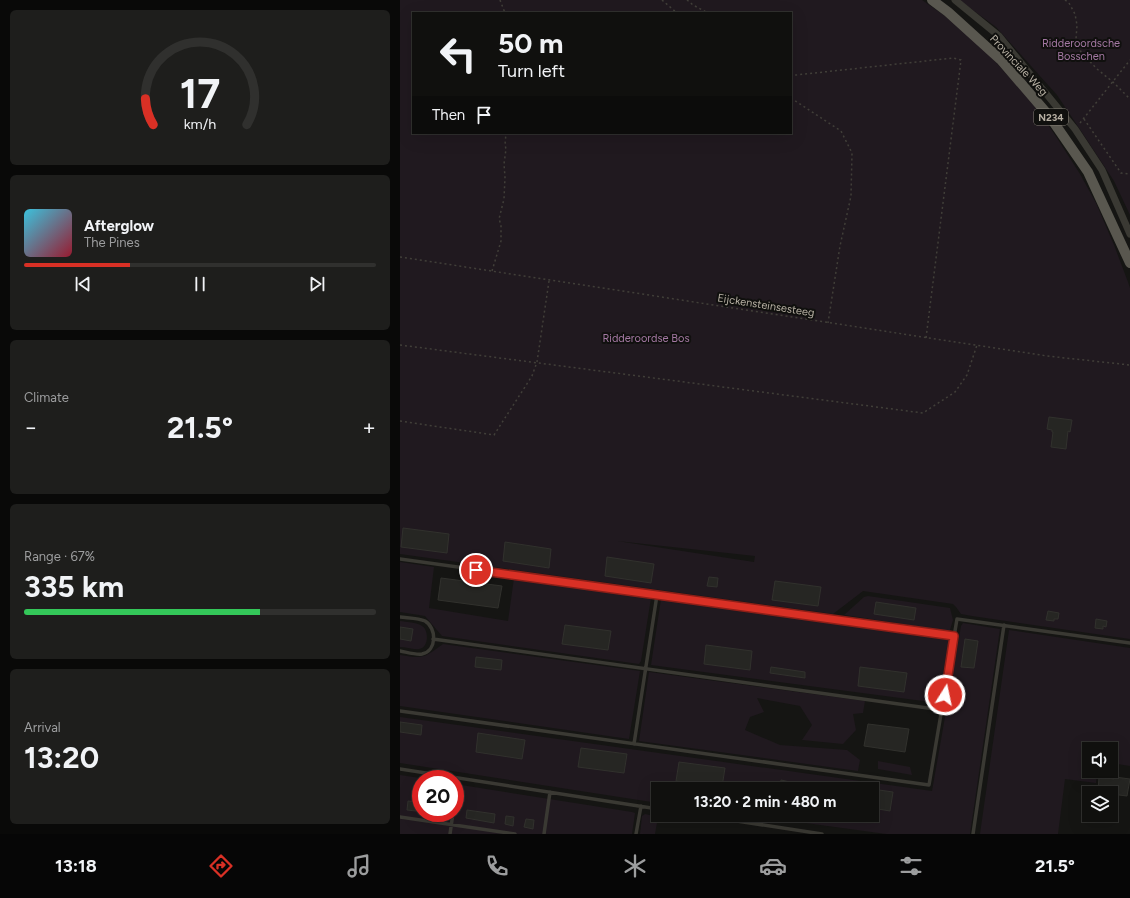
<!DOCTYPE html>
<meta charset="utf-8">
<style>
body{margin:0;font-family:Figtree,sans-serif;background:#1e1e1c;color:#f1f3f6;height:100vh;display:flex;flex-direction:column;font-size:15px;white-space:nowrap}
*{box-sizing:border-box;margin:0}
p{font-size:13px;color:#9c9d9e}
.icon{flex:none;width:22px;height:22px;fill:none;stroke:currentColor;stroke-width:2;stroke-linecap:round;stroke-linejoin:round}
.map{position:relative;flex:1;overflow:hidden}
.side{display:flex;flex-direction:column;gap:10px;padding:10px;background:#090908;width:400px}
.side>*{flex:none}
.hud{position:absolute;left:12px;top:12px;width:380px;height:122px;border-radius:0px;box-shadow:0 4px 16px #0002,0 0 0 1px #30302e;background:#10100e;color:#f1f3f6;overflow:hidden}
.tools{position:absolute;left:682px;top:742px;display:grid;gap:8px}
.tools a{display:grid;place-items:center;width:36px;height:36px;border-radius:0px;background:#10100e;box-shadow:0 4px 16px #0002,0 0 0 1px #30302e;font-size:20px}
.speed{position:absolute;left:12px;top:770px;display:flex;gap:8px;font-size:20px;font-weight:700;text-align:center}
.speed>*{display:grid;place-content:center;width:52px;height:52px;border-radius:50%;background:#10100e;box-shadow:0 4px 16px #0002,0 0 0 1px #30302e;line-height:1}
.speed .limit{border:6px solid #d22;background:#fff;color:#111}
.pin{position:absolute;display:grid;place-items:center;width:34px;height:34px;color:#fff;margin:-17px;border:2px solid #fff;border-radius:50%;box-shadow:0 1px 4px #0007}
.me{position:absolute;width:44px;margin:-22px;rotate:10deg;stroke-linejoin:round;filter:drop-shadow(0 0 3px #0008)}
.turn{display:flex;align-items:center;gap:14px;height:84px;padding:0 20px;font-size:18px}
.turn .icon{width:52px;height:52px;stroke-width:2.5}
.turn b{display:block;font-size:28px;line-height:34px}
.then{display:flex;align-items:center;height:38px;padding:0 20px;background:#0003;gap:8px;font-size:15px}
.big{font-size:30px;font-weight:700;line-height:1.1}
.side .widget{flex:1;display:flex;flex-direction:column;justify-content:center;gap:6px;min-width:0;padding:0 14px;border-radius:6px;background:#1e1e1c}
.side .dial{align-items:center;gap:0}
.dial svg{height:104px;overflow:visible;fill:none;stroke:#30302e;stroke-width:7;stroke-linecap:round;text-anchor:middle}
.dial text{fill:#f1f3f6;stroke:none}
.song{display:flex;align-items:center;gap:12px}
.cover{width:48px;height:48px;border-radius:6px;background:linear-gradient(135deg,hsl(190 70% 55%),hsl(350 70% 35%))}
.played{height:4px;border-radius:2px;background:linear-gradient(90deg,#d93025 30%,#30302e 30%)}
.keys{display:flex;justify-content:space-around;direction:ltr}
.heat{display:flex;justify-content:space-between;align-items:center;font-size:22px;direction:ltr}
.charge{height:6px;border-radius:3px;background:linear-gradient(90deg,#34c759 67%,#30302e 0)}
.trip{position:absolute;left:251px;top:782px;width:228px;height:40px;border-radius:0px;background:#10100e;box-shadow:0 4px 16px #0002,0 0 0 1px #30302e;font-weight:700;line-height:40px;text-align:center}
.dock{display:flex;height:64px;justify-content:space-around;align-items:center;background:#060606;color:#9c9d9e}
.dock .icon{width:28px;height:28px}
.dock .active{color:#d93025}
.dock b{font-size:18px;color:#f1f3f6}
main{display:flex;flex:1;min-height:0}
.map>svg:first-child{display:block}
.green{fill:#20191f;fill-rule:evenodd}
.building{fill:#262623;stroke:#31312d}
.lines{fill:none;stroke-linecap:round;stroke-linejoin:round}
.path{stroke:#413f39;stroke-width:1.5;stroke-dasharray:2 3;stroke-linecap:butt}
.service{stroke:#3a3933;stroke-width:3.5}
.minor{stroke:#3a3933;stroke-width:7}
.primary{stroke:#59574f;stroke-width:10}
.route-casing{stroke:#8d1f18;stroke-width:10}
.route{stroke:#d93025;stroke-width:7}
.labels{text-anchor:middle;stroke-width:4;stroke-linejoin:round;paint-order:stroke}
.shield{fill:#10100e;stroke:#858076;stroke-width:1}
.shield-label{font-size:10px;font-weight:bold;fill:#b7b0a3}
.park-label{font-size:11px;fill:#a478a3;stroke:#10100e}
.street-label{font-size:11px;fill:#b7b0a3;stroke:#10100e}
</style>
<main>
<section class="side">
<div class="widget dial"><svg viewBox="0 0 100 80">
<path d="M14 69A42 42 0 1 1 86 69"/>
<path d="M14 69A42 42 0 0 1 8 49" stroke="#d93025"/>
<text x="50" y="56" font-size="32" font-weight="700">17</text>
<text x="50" y="72" font-size="11">km/h</text>
</svg></div>
<div class="widget">
<div class="song"><i class="cover"></i><div><b>Afterglow</b><p>The Pines</p></div></div>
<div class="played"></div>
<div class="keys"><svg class="icon" aria-label="previous" viewBox="0 0 24 24"><path d="M18 5L8 12l10 7zM5 5v14"/></svg><svg class="icon" aria-label="pause" viewBox="0 0 24 24"><path d="M8 5v14M16 5v14"/></svg><svg class="icon" aria-label="next" viewBox="0 0 24 24"><path d="M6 5l10 7-10 7zM19 5v14"/></svg></div>
</div>
<div class="widget"><p>Climate</p>
<div class="heat"><a>−</a><b class="big">21.5°</b><a>+</a></div>
</div>
<div class="widget"><p>Range · 67%</p><b class="big">335 km</b><div class="charge"></div></div>
<div class="widget"><p>Arrival</p><b class="big">13:20</b></div>
</section>
<div class="map">
<svg width="730" height="834" viewBox="0 0 730 834">
<rect width="100%" height="100%" fill="#151513"/>
<path class="green" d="M0,0H522L545,16L578,44L593,59L636,107L657,138L680,174L696,203L714,245L728,282L730,288V639L572,616L561,614L556,607L553,604L463,591L433,614L0,554ZM13,13H391V133H13ZM217,541L355,556L354,562Z
M559,0H730V215L714,181L685,137L657,95L596,27Z
M0,562L34,567L29,608L108,621L114,578L251,598L241,661L239,664L42,636L25,616L0,612Z
M468,596L550,608L553,620L550,630H541L444,615L464,597Z
M261,599L549,640L538,703L251,665Z
M0,621C6,622 17,622 22,626C29,630 29,648 19,649C13,650 6,647 0,647Z
M563,623L600,629L570,834H486L347,815H472V789H258V803L0,763V717L532,791L561,626Z
M609,630L730,648V766L711,763V749H689V771H697L696,783L665,779L658,834H580Z
M43,644L240,671L229,739L0,706V655C24,659 24,658 43,644Z
M249,672L465,701L463,713L453,714L456,730L443,744L402,740L412,725L400,706L357,698L364,712L350,717L345,730L380,745L447,750L460,760L458,771L239,741Z
M478,761L510,767L512,775L478,769Z
M0,775L27,779H21V813H55V784L232,812L235,813L232,834H0Z
M245,814L258,817L255,834H240L242,816Z"/>
<path class="building" d="M649,417L672,420L670,432L668,431L666,449L651,447L653,432H652V430L647,429Z
M3,528L49,534L47,553L1,547Z
M105,542L151,549L149,568L103,561Z
M207,557L254,564L251,583L205,576Z
M309,577L318,578L317,587L307,586Z
M41,578L102,586L98,608L38,600Z
M375,581L421,587L418,606L372,600Z
M476,602L516,608L514,620L474,614Z
M648,611L659,613L658,619H654V621L646,620Z
M696,619L707,621L706,627L703,626V629L695,628Z
M165,625L211,631L208,650L162,644Z
M0,627L13,629L11,641L0,639Z
M565,639L578,641L574,668L561,667Z
M306,645L352,651L350,670L304,664Z
M76,657L102,660L101,670L75,667Z
M371,667L405,672V678L370,673Z
M460,667L507,673L504,692L458,686Z
M0,722L22,725L21,735L0,732Z
M468,724L509,729L505,752L464,746Z
M78,733L125,740L122,759L76,752Z
M181,748L227,754L224,773L178,767Z
M279,762L325,768L322,787L276,781Z
M699,777L714,779L715,777L730,779L727,796L711,794V793H698Z
M381,780L390,782L389,789H379Z
M472,789L493,792L490,811L472,808Z
M8,801L17,802L16,811L7,810Z
M67,810L95,814L94,823L66,818Z
M106,816L114,817L113,826L105,824Z
M126,819L134,820L133,829L124,827Z"/>
<g class="lines">
<path class="path" d="M100,0L105,13
M262,0L277,13
M287,0L293,5L308,13
M665,0L669,3L675,14L677,25L676,39L681,52L697,69L713,82L730,99
M391,72L396,75L553,58L561,60L526,338
M391,98L441,131L452,153L451,196L440,246L428,323
M684,119L721,173L730,174
M680,123L730,60
M0,257L647,356L730,365
M92,271L101,241V225L99,219L104,199L105,177L104,164L106,149L105,145L106,133
M0,345L523,413L555,392L567,375L577,345
M0,421L94,435L132,376L137,362L149,281"/>
<path class="service" d="M0,559L554,636
M0,617C7,618 19,618 25,621C37,628 37,651 22,654C16,655 6,652 0,651
M33,639L542,710
M0,711L529,785L557,619L730,643
M234,744L257,595
M0,769L258,809
M55,798L58,778
M298,815L422,834
M0,817L115,834
M50,834L53,813
M144,834L150,792
M236,834L241,806
M573,834L604,625"/>
<path class="minor" d="M555,0L599,36L675,129L702,170L730,234"/>
<path class="primary" d="M532,0L548,12L601,60L650,117L688,172L730,263"/>
</g>
<g class="lines">
<defs>
<path id="route" d="M76,570L554,636L545,695"/>
</defs>
<use href="#route" class="route-casing"/>
<use href="#route" class="route"/>
</g>
<g class="labels">
<rect class="shield" x="634" y="109" width="34" height="16" rx="3"/>
<g class="shield-label">
<text x="651" y="121">N234</text>
</g>
<g class="park-label">
<text x="681" y="47">Ridderoordsche<tspan x="681" dy="13">Bosschen</tspan></text>
<text x="246" y="342">Ridderoordse Bos</text>
</g>
<g class="street-label">
<text transform="translate(619 65) rotate(47)" y="4">Provinciale Weg</text>
<text transform="translate(366 305) rotate(9)" y="4">Eijckensteinsesteeg</text>
</g>
</g>
</svg>
<div class="tools">
<a><svg class="icon" aria-label="sound" viewBox="0 0 24 24"><path d="M4 9h4l5-4v14l-5-4H4zM17 9q2 3 0 6"/></svg></a>
<a><svg class="icon" aria-label="layers" viewBox="0 0 24 24"><path d="M12 4l9 5-9 5-9-5zM3 14l9 5 9-5"/></svg></a>
</div>
<div class="speed"><div class="limit">20</div></div>
<div class="pin" style="left:76px;top:570px;background:#d93025"><svg class="icon" aria-label="arrive" viewBox="0 0 24 24"><path d="M6 21V4h12l-3 4 3 4H6"/></svg></div>
<svg class="me" style="left:545px;top:695px" viewBox="-20 -20 40 40"><circle r="17" fill="#d93025" stroke="#fff" stroke-width="3"/><path d="M0-11L8 9 0 5-8 9z" fill="#fff"/></svg>
<div class="trip">13:20 · 2 min · 480 m</div>
<div class="hud">
<div class="turn"><svg class="icon" aria-label="left" viewBox="0 0 24 24"><path d="M17 20v-9H6M10 6l-5 5 5 5"/></svg><div><b>50 m</b>Turn left</div></div>
<div class="then">Then<svg class="icon" aria-label="arrive" viewBox="0 0 24 24"><path d="M6 21V4h12l-3 4 3 4H6"/></svg></div>
</div>
</div>
</main>
<nav class="dock">
<b>13:18</b>
<svg class="icon active" aria-label="directions" viewBox="0 0 24 24"><path d="M12 3l9 9-9 9-9-9zM9 14v-3h6M13 9l2 2-2 2"/></svg>
<svg class="icon" aria-label="music" viewBox="0 0 24 24"><path d="M9 18V5l10-2v13"/><circle cx="6" cy="18" r="3"/><circle cx="16" cy="16" r="3"/></svg>
<svg class="icon" aria-label="phone" viewBox="0 0 24 24"><path d="M5 4h4l2 5-3 2q2 4 5 5l2-3 5 2v4C11 20 4 13 5 4z"/></svg>
<svg class="icon" aria-label="climate" viewBox="0 0 24 24"><path d="M12 3v18M4 7l16 10M4 17L20 7"/></svg>
<svg class="icon" aria-label="car" viewBox="0 0 24 24"><path d="M5 17H2v-5l4-1 3-4h7l3 4 3 1v5h-3M9 17h6M6 11h13"/><circle cx="7" cy="17" r="2"/><circle cx="17" cy="17" r="2"/></svg>
<svg class="icon" aria-label="filters" viewBox="0 0 24 24"><path d="M4 7h16M4 17h16"/><circle cx="9" cy="7" r="2"/><circle cx="15" cy="17" r="2"/></svg>
<b>21.5°</b>
</nav>
